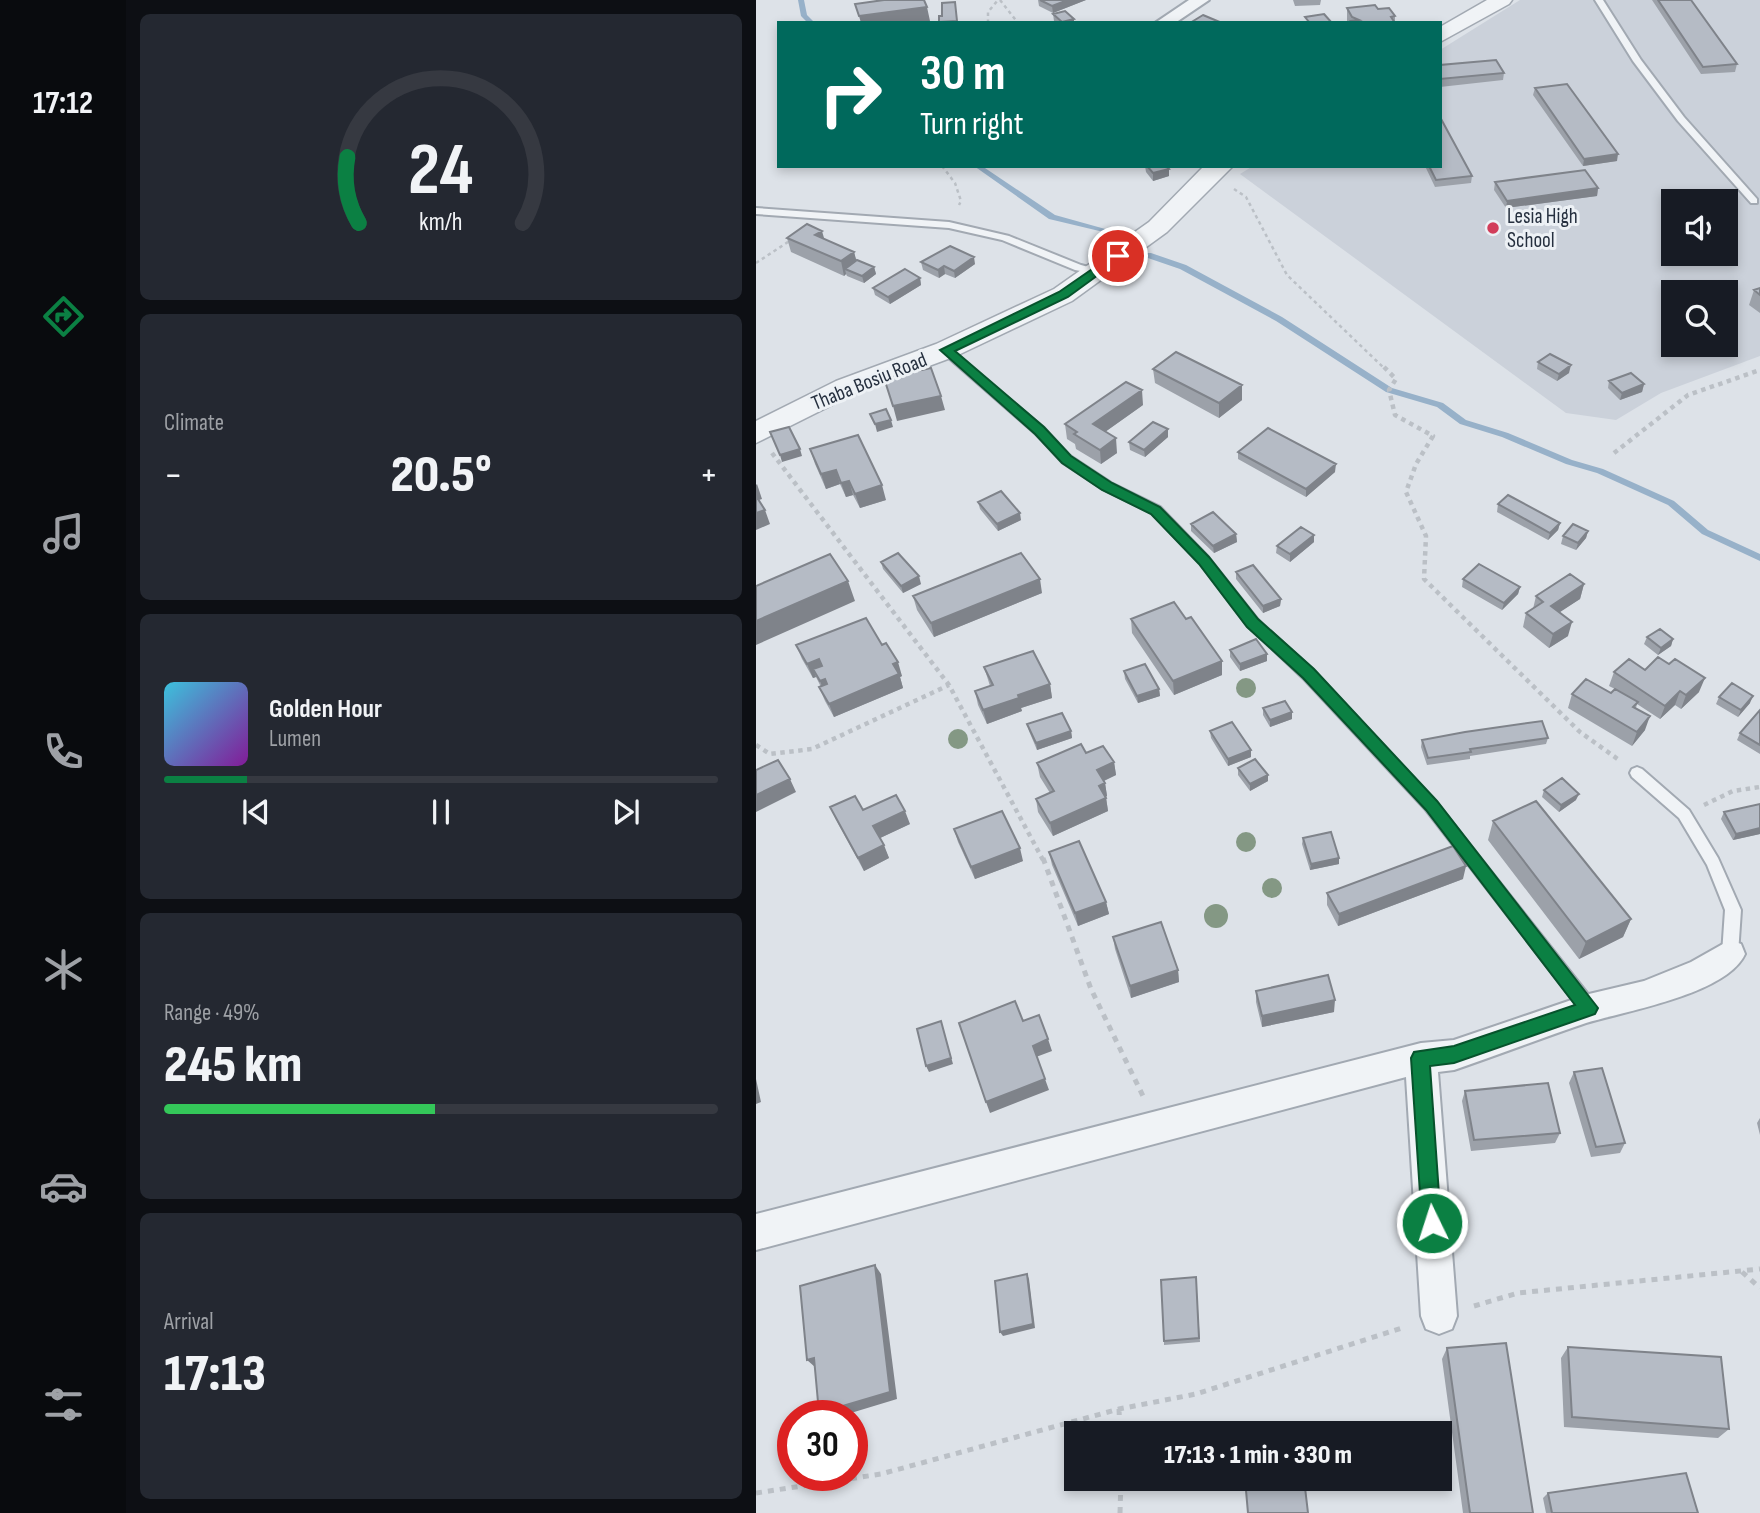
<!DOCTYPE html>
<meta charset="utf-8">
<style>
body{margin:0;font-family:"Sofia Sans Condensed",sans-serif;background:#242831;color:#f1f3f6;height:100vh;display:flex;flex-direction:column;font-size:26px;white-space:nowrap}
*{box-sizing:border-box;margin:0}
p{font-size:23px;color:#9ea1a6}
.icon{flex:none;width:38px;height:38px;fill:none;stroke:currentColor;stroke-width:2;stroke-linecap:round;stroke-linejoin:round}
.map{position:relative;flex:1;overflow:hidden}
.panel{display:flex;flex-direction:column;gap:14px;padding:14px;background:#0d0f14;width:630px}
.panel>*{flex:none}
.top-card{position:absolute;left:21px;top:21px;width:665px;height:147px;border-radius:0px;box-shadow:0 4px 10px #0003;background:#00695c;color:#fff;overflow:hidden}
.controls{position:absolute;left:905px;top:189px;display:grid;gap:14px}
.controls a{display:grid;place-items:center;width:77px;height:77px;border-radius:0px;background:#171b24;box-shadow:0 4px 10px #0003;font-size:35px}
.speed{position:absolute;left:21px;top:1400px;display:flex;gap:14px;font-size:35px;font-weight:700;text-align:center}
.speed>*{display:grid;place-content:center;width:91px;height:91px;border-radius:50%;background:#171b24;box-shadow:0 4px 10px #0003;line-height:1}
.speed .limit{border:10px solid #d22;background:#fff;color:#111}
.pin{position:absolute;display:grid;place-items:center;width:60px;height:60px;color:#fff;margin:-30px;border:4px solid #fff;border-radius:50%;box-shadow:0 2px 7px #0007}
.me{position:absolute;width:77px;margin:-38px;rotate:356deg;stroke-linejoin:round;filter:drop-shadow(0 0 5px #0008)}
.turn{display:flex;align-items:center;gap:24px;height:147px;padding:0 28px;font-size:32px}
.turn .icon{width:91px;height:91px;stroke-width:2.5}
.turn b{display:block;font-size:49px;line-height:60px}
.big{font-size:52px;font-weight:800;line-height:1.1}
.panel .tile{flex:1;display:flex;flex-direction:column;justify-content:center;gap:10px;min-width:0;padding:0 24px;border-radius:10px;background:#242831}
.panel .dial{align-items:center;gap:0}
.dial svg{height:182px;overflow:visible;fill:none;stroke:#363941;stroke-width:7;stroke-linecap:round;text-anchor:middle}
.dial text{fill:#f1f3f6;stroke:none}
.song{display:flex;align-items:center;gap:21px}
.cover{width:84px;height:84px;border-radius:10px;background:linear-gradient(135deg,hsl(190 70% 55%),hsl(290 70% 35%))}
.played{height:7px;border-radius:4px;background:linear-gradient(90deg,#0b8043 15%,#363941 15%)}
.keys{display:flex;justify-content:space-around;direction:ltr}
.heat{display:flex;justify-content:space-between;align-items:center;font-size:38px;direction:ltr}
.charge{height:10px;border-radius:5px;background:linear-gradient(90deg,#34c759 49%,#363941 0)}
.trip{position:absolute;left:308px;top:1421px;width:388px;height:70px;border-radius:0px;background:#171b24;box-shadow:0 4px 10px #0003;font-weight:800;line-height:70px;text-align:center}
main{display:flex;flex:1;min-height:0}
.menu{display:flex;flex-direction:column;width:126px;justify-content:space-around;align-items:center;background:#090b0e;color:#9ea1a6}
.menu .icon{width:49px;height:49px}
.menu .selected{color:#0b8043}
.menu b{font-size:32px;color:#f1f3f6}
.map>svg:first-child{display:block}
.built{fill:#cbd1da;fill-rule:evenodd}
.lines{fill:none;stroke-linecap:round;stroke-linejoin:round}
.stream{fill:#97b1c9;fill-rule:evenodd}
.service-casing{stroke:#a2a9b2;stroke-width:4}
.minor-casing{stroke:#a2a9b2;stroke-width:4}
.tertiary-casing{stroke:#a2a9b2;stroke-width:3}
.path-far2{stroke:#bbc0c6;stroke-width:2.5;stroke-dasharray:3.5 3.5;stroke-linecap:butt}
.path-far1{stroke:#bbc0c6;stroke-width:4.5;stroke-dasharray:4.5 4.5;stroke-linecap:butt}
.path{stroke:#bbc0c6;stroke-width:5;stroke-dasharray:6 6;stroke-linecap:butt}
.service{fill:#f0f3f6;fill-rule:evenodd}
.minor{fill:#f0f3f6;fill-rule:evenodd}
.tertiary{fill:#f0f3f6;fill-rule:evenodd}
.tree{fill:#849884}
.wall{fill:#9ca1a9}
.shaded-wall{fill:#7f838a}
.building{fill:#b5bbc5;stroke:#7f838a;stroke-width:2}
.route{fill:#0b8043;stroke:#07532c;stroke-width:2}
.poi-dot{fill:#d23d5a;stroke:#edf1f5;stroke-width:2.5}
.labels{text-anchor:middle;stroke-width:6;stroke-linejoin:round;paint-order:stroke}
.far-poi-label{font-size:21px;fill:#26303f;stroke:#edf1f5;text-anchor:start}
.far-street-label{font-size:21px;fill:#26303f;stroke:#edf1f5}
</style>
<main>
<nav class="menu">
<b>17:12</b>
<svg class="icon selected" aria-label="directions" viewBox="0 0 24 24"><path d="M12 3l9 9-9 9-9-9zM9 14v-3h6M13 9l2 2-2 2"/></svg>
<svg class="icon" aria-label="music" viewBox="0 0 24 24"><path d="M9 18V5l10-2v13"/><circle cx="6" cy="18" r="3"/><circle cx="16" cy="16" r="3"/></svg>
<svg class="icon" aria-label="phone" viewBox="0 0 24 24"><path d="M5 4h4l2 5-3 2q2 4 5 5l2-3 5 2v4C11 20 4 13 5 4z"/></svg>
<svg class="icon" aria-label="climate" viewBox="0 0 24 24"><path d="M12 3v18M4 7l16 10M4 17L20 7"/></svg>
<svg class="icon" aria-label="car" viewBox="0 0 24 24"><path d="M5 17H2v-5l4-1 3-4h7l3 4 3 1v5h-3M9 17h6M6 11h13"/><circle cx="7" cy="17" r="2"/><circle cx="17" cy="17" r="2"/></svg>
<svg class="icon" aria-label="filters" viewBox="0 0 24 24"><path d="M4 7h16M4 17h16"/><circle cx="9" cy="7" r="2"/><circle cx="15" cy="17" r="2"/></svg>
</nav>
<section class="panel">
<div class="tile dial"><svg viewBox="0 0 100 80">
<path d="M14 69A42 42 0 1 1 86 69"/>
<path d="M14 69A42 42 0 0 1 9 40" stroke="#0b8043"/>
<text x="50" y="56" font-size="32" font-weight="700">24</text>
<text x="50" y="72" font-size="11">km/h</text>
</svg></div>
<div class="tile"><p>Climate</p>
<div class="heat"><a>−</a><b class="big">20.5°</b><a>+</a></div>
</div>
<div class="tile">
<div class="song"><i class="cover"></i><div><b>Golden Hour</b><p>Lumen</p></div></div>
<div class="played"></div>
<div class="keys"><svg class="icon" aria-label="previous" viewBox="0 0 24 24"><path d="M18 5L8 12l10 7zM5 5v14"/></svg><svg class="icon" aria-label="pause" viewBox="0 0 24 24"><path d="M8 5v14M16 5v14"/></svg><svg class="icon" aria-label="next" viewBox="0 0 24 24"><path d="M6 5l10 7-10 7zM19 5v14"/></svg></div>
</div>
<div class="tile"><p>Range · 49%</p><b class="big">245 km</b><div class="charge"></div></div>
<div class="tile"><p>Arrival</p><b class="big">17:13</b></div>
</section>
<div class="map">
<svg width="1004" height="1513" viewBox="0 0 1004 1513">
<rect width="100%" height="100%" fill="#dde2e8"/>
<path class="built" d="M764,0H1004V356L905,393L860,420L810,413L484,174L497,166H684V50ZM917,201H970V254H917ZM917,292H970V345H917Z"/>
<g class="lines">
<path class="stream" d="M42,0H48L51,15L59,23H52L45,16Z
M218,166H226L299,215L360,232L356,234L293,219Z
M389,253H395L430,265L526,317L636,388L687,403L710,420L752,433L816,460L847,469L918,501L952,530L1004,554V561L946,534L912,505L841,473L810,464L746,437L704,424L681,407L630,392L520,321L424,269L389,257Z"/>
<defs>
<path id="service" d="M839,0H847L885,60L928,117L1001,199V203H995L922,121L877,61Z
M0,208L193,222L253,236L325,265L347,271L342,274L319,270L246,240L193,228L0,214Z
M190,347L288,428L314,456L355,483L404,507L452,557L502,620L557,670L680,802L839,1003L841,1008L839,1013L833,1015L827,1013L670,810L547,678L492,626L444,563L396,513L347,489L306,462L280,434L186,352L185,350Z
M881,767L886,769L933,810L962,858L985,910L982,954L979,959L974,961L969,959L966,954L969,910L951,865L923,818L876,777L874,773L876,769Z"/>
<path id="minor" d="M433,0H453L419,23H399Z
M974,940L985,944L989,954C971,994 870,1011 830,1023C786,1038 742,1055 698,1070L682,1072L701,1316L696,1329L683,1334L670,1329L665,1316L650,1077L0,1250V1214L665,1043L698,1040L833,994L888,981L935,962Z"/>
<path id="tertiary" d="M731,0H756L753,4L684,42V27Z
M448,166H477L411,232L316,301L200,356L100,393L0,443V421L80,381L180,344L298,289L393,222Z"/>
</defs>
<use href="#service" class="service-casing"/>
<use href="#minor" class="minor-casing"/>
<use href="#tertiary" class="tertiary-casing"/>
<path class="path-far2" d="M244,0L262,23
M232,23V12L242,0
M186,166L199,183L205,201L203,205
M478,189L490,197L531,275L629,369
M0,263L35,240"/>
<path class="path-far1" d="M628,367L640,379L633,390L639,415L677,436L660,464L650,492L670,536L668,579L824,732L863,760
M16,453L193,685L287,860
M858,453L932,395L1004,370
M0,745L14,754L56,749L193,685
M948,805L977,791L1004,787"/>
<path class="path" d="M287,858L335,989L387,1096
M986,1272L1004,1288
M718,1306L762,1293L1004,1269
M363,1409L364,1433
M0,1493L125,1474L363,1409L440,1394L649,1327
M364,1513L365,1479"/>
<use href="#service" class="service"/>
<use href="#minor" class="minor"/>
<use href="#tertiary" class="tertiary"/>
</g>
<g class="tree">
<circle cx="490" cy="688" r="10"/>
<circle cx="202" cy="739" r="10"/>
<circle cx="490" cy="842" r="10"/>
<circle cx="516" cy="888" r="10"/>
<circle cx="460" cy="916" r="12"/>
</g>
<path class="wall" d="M282,0H330L297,13L283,6Z
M537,0H565L564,5L539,6Z
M896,0H935L981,64L979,72L945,74Z
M591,8L622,9L639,16V23H591Z
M297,14L318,23H300L298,21Z
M684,65L748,73L747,80L684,87Z
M779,88L861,161L827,166L777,95Z
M389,166H410L413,169V176L397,181L390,172Z
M669,166H684L716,176L715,183L679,187Z
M739,182L842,188L841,196L750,208L738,190Z
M31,238L68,239L98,252L100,261L118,267L120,274L108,283L91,276L90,274L88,276L35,252Z
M165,262L219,264L199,278L189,274L183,278L167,270Z
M164,278L165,285L134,304L119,295L117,288Z
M1004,288V313L993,305L998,290Z
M782,362L813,373L801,381L781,369Z
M397,369L486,400L463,418L399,383Z
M853,381L888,384L886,392L864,400L852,388Z
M387,405L349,432L361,453L345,464L320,449L319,444L311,439L309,424Z
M412,429V437L389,457L374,450L373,442Z
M54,449L130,500L104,508L97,495L90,497L84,484L70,489L59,464Z
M482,452L579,472L550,497L482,459Z
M222,502L265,520L242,531L224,509Z
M742,504L804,523L802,530L792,540L741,512Z
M435,524L480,534L481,542L458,553L435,531Z
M832,531L830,538L820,550L805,544L807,536Z
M558,535V542L534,562L520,553L521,546Z
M125,562L165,584L147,593L127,569Z
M480,572L525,599L524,606L507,613L480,579Z
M707,579L764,587L762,594L746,610L706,587Z
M828,584L824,599L803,612L812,636L793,648L767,627L770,613L777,609L780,596Z
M286,593L178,637L161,610L157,596Z
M375,619L466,675L418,695L376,633Z
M891,637L917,639L915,646L902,655L888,644Z
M40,645H126L146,676L144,677L147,688L78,717L69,701L63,687H65L60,677L57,678L46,659Z
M474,650L511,661L484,671L474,657Z
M228,667L294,684L296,698L265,708L266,711L231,724L222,705L219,691L234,686Z
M889,670L943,692L925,709L919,705L904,719L881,704L880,708L889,730L876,746L812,708L816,694L855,693L859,689L853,686L858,672Z
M368,671L403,689L404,696L382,703L369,679Z
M963,697L994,703L982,717L960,704Z
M507,708L536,719L514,727L507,715Z
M1004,710V754L981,740L984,733Z
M271,724L315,731L316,738L281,750L273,731Z
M454,731L495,757L472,766L455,738Z
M792,738L790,744L714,756V759L671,765L665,747L666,740Z
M330,753L358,762L360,775L348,781L349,783L351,796L350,797L352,811L297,836L282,812L280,799L294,793L284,777L281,763Z
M482,768L512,775V781L494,791L482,775Z
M788,790L820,800L803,812L786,797Z
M1004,804V834L977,840L965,819L968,812Z
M74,807L107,810L154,824L124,838L133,858L108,871L80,820Z
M737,821L875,919L867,937L823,959L732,840Z
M198,829L267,861L219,879L202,842Z
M547,838L583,858V864L554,870L546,844Z
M293,852L350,902L353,914L322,926L296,865Z
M707,879L582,926L571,905V893Z
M357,937L422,970L423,982L375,998L359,949Z
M500,991L578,1012L506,1027L500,1002Z
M818,1072L869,1143L864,1153L835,1157L813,1083Z
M709,1091L804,1133L799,1143L715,1151L706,1101Z
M1004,1118V1135L1001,1123Z
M440,1277L444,1342L408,1345V1341Z
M812,1347L973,1429L962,1438L808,1427L805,1358Z
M691,1348L777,1513H707L686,1359Z
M792,1493L942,1513H790L787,1498Z"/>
<path class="shaded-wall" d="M312,0H330L297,13L296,6Z
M171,7L174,21L160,23H105L103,16Z
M318,19V23H306V22Z
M862,154L861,161L827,166L828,159Z
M413,169V176L397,181V173Z
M842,188L841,196L750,208L751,201Z
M66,231L70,245L59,235Z
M98,252L102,266L89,269L90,274L88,276L85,261Z
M218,257L219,264L199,278L198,271Z
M188,266L189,274L183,278L182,270Z
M118,267L120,274L108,283L106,276Z
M164,278L165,285L134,304L132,297Z
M815,365L813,373L801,381L803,374Z
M888,384L886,392L864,400L866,393Z
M486,385V400L463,418V403Z
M386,390L387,405L339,439L337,424Z
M185,396L189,410L141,421L137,406Z
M135,420L137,427L121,432L119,424Z
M412,429V437L389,457L388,450Z
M360,438L361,453L345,464L344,450Z
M44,449L46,456L26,462L24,455Z
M580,464L579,472L550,497V489Z
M80,470L84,484L70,489L65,474Z
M93,481L97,495L90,497L85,483Z
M1,484L6,499L0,501V485Z
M126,485L130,500L104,508L99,494Z
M9,510L14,524L0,530V513Z
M264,513L265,520L242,531L241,524Z
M804,523L802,530L792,540L794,533Z
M832,531L830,538L820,550L822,543Z
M480,534L481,542L458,553L457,546Z
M558,535V542L534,562V554Z
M163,576L165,584L147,593L145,586Z
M284,579L286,593L178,637L175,623Z
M92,581L99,601L0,645V621Z
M828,584L824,599L792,620L795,606Z
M764,587L762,594L746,610L748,603Z
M525,599L524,606L507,613V606Z
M816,622L812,636L793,648L797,634Z
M917,639L915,646L902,655L905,648Z
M511,654V661L484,671V664Z
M63,659L68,673L57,669L60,677L57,678L51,664Z
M466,661V675L418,695L417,681Z
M142,662L146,676L144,677L147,688L78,717L73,704L137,664Z
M949,678L943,692L925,709L930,695Z
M69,679L74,693L69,695L64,681Z
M294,684L296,698L265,708L266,711L231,724L227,710L262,695Z
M403,689L404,696L382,703L381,696Z
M924,691L919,705L904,719L909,706Z
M997,696L994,703L982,717L985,710Z
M536,712V719L514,727V720Z
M894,716L889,730L876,746L881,732Z
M315,731L316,738L281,750L280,743Z
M495,750V757L472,766V759Z
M358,762L360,775L343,783L341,770Z
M512,775V781L494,791V784Z
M34,779L40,792L0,812V795Z
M349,783L351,796L345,799L343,786Z
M823,794L820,800L803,812L805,805Z
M350,798L352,811L297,836L294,823Z
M149,811L154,824L122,839L117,826Z
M1004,828V834L977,840L980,834Z
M128,845L133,858L108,871L102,858Z
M264,848L267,861L219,879L215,867Z
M583,858V864L554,870L555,864Z
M710,866L707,879L582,926L583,914Z
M350,902L353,914L322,926L319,913Z
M875,919L867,937L823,959L830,942Z
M422,970L423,982L375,998L374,986Z
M579,1000L578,1012L506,1027V1016Z
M185,1021L197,1064L173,1072L170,1066Z
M292,1039L296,1051L280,1057L277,1046Z
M0,1079L5,1102L0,1104Z
M289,1079L293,1090L234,1113L230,1102Z
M119,1265L125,1274L141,1399L85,1416H66L63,1413Z
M271,1274L273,1279L279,1328L247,1336L244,1332Z
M58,1358L59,1367L51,1360Z"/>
<path class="building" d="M128,0H168L171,7L103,16L99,4Z
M284,0H312L296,6Z
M902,0H935L981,64L947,67Z
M199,2L201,21L183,22V16H186V3Z
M619,5L622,9L633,8L639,16L635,17L639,23H597L595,21L603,20L596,17L591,8Z
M309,11L318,19L306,22L297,14Z
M568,14L576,23H552L553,22L549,17Z
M447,15L466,23H434Z
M740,60L748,73L684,79V65Z
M811,84L862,154L828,159L779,88Z
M684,117L716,176L680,180L673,166H684Z
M391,166H410L413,169L397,173Z
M829,170L842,188L751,201L739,182Z
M51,224L66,231L59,235L98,252L85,261L31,238Z
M194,246L218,257L198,271L188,266L182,270L165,262Z
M101,260L118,267L106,276L89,269Z
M149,269L164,278L132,297L117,288Z
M1004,288V295L998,290Z
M420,352L486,385L463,403L397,369Z
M794,354L815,365L803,374L782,362Z
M175,368L185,396L137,406L128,378Z
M875,373L888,384L866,393L853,381Z
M370,382L386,390L337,424L360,438L344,450L318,434L321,432L309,424Z
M130,409L135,420L119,424L114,414Z
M397,422L412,429L388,450L373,442Z
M33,427L44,449L24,455L14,432Z
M512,428L580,464L550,489L482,452Z
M102,435L126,485L99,494L93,481L85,483L80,470L65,474L54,449Z
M245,491L264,513L241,524L222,502Z
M752,495L804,523L794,533L742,504Z
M0,496L9,510L0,513Z
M457,512L480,534L457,546L435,524Z
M817,524L832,531L822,543L807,536Z
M545,527L558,535L534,554L521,546Z
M142,553L163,576L145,586L125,562Z
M265,553L284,579L175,623L157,596Z
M74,554L92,581L0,621V586Z
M723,564L764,587L748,603L707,579Z
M497,565L525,599L507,606L480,572Z
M814,574L828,584L795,606L816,622L797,634L770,613L787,602L780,596Z
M418,602L430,619L435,617L466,661L417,681L375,619Z
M110,618L126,645L130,643L142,662L137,664L143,674L73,704L63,687L71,684L69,679L64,681L57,669L66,666L63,659L51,664L40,645Z
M904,629L917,639L905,648L891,637Z
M500,639L511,654L484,664L474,650Z
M277,651L294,684L262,695L263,698L227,710L219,691L237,685L228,667Z
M902,657L913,664L919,659L949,678L930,695L924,691L909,706L858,672L873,659L889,670Z
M389,664L403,689L381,696L368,671Z
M830,679L855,693L859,689L882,702L877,707L894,716L881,732L816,694Z
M976,683L997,696L985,710L963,697Z
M529,701L536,712L514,720L507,708Z
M1004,710V745L984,733Z
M306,713L315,731L280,743L271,724Z
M786,721L792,738L714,749L715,752L672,758L666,740L709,732Z
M476,722L495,750L472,759L454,731Z
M325,744L330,753L347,746L358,762L341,770L349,783L343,786L350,798L294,823L280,799L298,791L281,763Z
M499,759L512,775L494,784L482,768Z
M22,760L34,779L0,795V770Z
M806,778L823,794L805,805L788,790Z
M140,795L149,811L117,826L128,845L102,858L74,807L99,796L107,810Z
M780,801L875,919L830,942L737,821Z
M1004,804V828L980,834L968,812Z
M246,811L264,848L215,867L198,829Z
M575,832L583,858L555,864L547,838Z
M323,841L350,902L319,913L293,852Z
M697,846L710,866L583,914L571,893Z
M405,922L422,970L374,986L357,937Z
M572,975L579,1000L506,1016L500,991Z
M259,1001L267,1021L283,1015L292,1039L277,1046L289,1079L230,1102L203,1023Z
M185,1021L195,1058L170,1066L161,1029Z
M846,1068L869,1143L840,1147L818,1072Z
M792,1083L804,1133L718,1140L709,1091Z
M119,1265L134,1392L63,1413L58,1358L51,1360L44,1286Z
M271,1274L277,1324L244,1332L239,1281Z
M440,1277L443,1338L408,1341L405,1280Z
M750,1343L777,1513H714L691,1348Z
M812,1347L965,1357L973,1429L816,1417Z
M541,1425L542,1433H484Z
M930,1473L942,1513H796L792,1493Z
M489,1479H548L552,1513H492Z"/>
<path class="route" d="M358,254L368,256L312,297L199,351L288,427L315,456L356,483L404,507L453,557L502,619L558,669L681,801L842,1008L839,1014L698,1063L674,1066L685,1223L683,1230L676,1232L668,1230L666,1223L655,1058L658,1052L698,1046L819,1005L670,810L547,678L491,627L443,564L395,514L346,490L306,463L279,434L184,350L303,292Z"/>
<circle class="poi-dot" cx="737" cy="228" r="7"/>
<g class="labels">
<g class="far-poi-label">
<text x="751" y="223">Lesia High<tspan x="751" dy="24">School</tspan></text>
</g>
<g class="far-street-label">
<text transform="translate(113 381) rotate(-22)" y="7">Thaba Bosiu Road</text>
</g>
</g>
</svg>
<div class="controls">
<a><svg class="icon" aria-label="sound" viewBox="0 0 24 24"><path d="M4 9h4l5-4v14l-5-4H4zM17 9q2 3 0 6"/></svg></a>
<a><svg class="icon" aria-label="search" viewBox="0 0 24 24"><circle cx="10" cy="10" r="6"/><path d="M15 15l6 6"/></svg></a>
</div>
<div class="speed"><div class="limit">30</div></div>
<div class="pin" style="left:362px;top:256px;background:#d93025"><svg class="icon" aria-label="arrive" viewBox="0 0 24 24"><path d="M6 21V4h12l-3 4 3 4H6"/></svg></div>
<svg class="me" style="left:676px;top:1223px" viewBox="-20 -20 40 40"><circle r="17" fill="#0b8043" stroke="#fff" stroke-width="3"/><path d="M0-11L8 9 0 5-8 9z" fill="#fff"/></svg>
<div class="trip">17:13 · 1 min · 330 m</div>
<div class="top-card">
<div class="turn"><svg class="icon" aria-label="right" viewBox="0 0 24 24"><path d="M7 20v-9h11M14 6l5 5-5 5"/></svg><div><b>30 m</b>Turn right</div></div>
</div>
</div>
</main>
